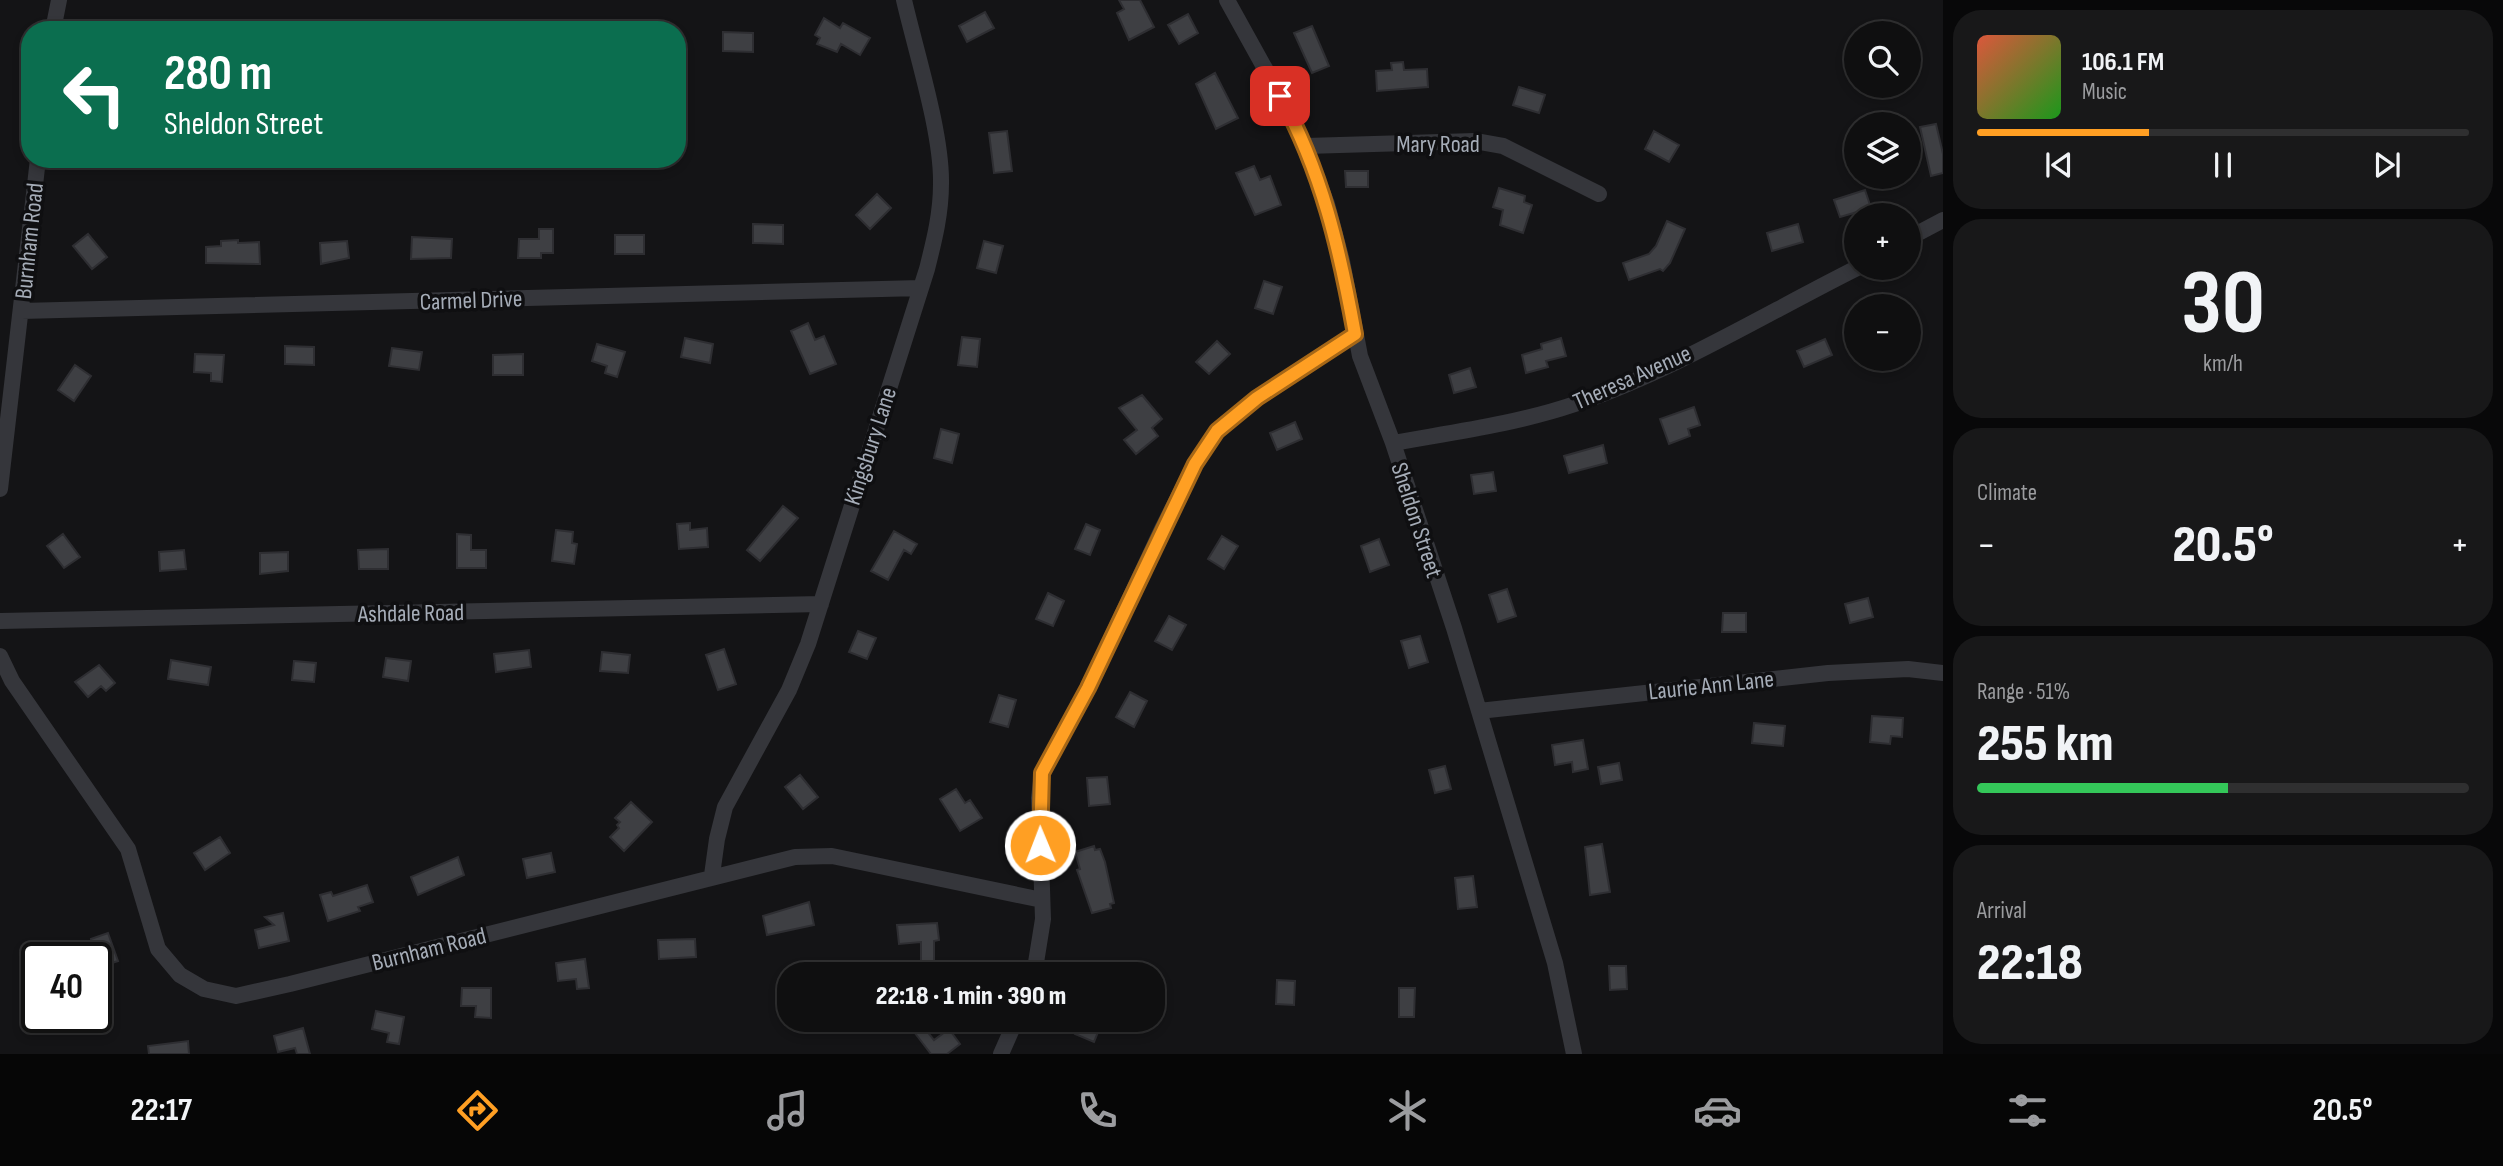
<!DOCTYPE html>
<meta charset="utf-8">
<style>
body{margin:0;font-family:"Sofia Sans Condensed",sans-serif;background:#181819;color:#f1f3f6;height:100vh;display:flex;flex-direction:column;font-size:26px;white-space:nowrap}
*{box-sizing:border-box;margin:0}
p{font-size:23px;color:#9b9c9f}
.icon{flex:none;width:38px;height:38px;fill:none;stroke:currentColor;stroke-width:2;stroke-linecap:round;stroke-linejoin:round}
.map{position:relative;flex:1;overflow:hidden}
.sheet{display:flex;flex-direction:column;gap:10px;padding:10px;background:#080809;width:560px}
.sheet>*{flex:none}
.banner{position:absolute;left:21px;top:21px;width:665px;height:147px;border-radius:28px;box-shadow:0 4px 10px #0003,0 0 0 2px #2f2f30;background:#0b6e4f;color:#fff;overflow:hidden}
.buttons{position:absolute;left:1844px;top:21px;display:grid;gap:14px}
.buttons a{display:grid;place-items:center;width:77px;height:77px;border-radius:50%;background:#0f0f10;box-shadow:0 4px 10px #0003,0 0 0 2px #2f2f30;font-size:35px}
.speed{position:absolute;left:21px;top:942px;display:flex;gap:14px;font-size:35px;font-weight:700;text-align:center}
.speed>*{display:grid;place-content:center;width:91px;height:91px;border-radius:50%;background:#0f0f10;box-shadow:0 4px 10px #0003,0 0 0 2px #2f2f30;line-height:1}
.speed .limit{border:4px solid #111;border-radius:10px;background:#fff;color:#111}
.pin{position:absolute;display:grid;place-items:center;width:60px;height:60px;color:#fff;margin:-30px;border-radius:14px;box-shadow:0 4px 10px #0006}
.me{position:absolute;width:77px;margin:-38px;rotate:359deg;stroke-linejoin:round;filter:drop-shadow(0 0 5px #0008)}
.turn{display:flex;align-items:center;gap:24px;height:147px;padding:0 28px;font-size:32px}
.turn .icon{width:91px;height:91px;stroke-width:2.5}
.turn b{display:block;font-size:49px;line-height:60px}
.big{font-size:52px;font-weight:800;line-height:1.1}
.sheet .tile{flex:1;display:flex;flex-direction:column;justify-content:center;gap:10px;min-width:0;padding:0 24px;border-radius:28px;background:#181819}
.sheet .dial{align-items:center;gap:0}
.dial b{font-size:91px;line-height:1}
.song{display:flex;align-items:center;gap:21px}
.cover{width:84px;height:84px;border-radius:10px;background:linear-gradient(135deg,hsl(10 70% 55%),hsl(120 70% 35%))}
.played{height:7px;border-radius:4px;background:linear-gradient(90deg,#ff9f23 35%,#2f2f30 35%)}
.keys{display:flex;justify-content:space-around;direction:ltr}
.heat{display:flex;justify-content:space-between;align-items:center;font-size:38px;direction:ltr}
.charge{height:10px;border-radius:5px;background:linear-gradient(90deg,#34c759 51%,#2f2f30 0)}
.trip{position:absolute;left:777px;top:962px;width:388px;height:70px;border-radius:28px;background:#0f0f10;box-shadow:0 4px 10px #0003,0 0 0 2px #2f2f30;font-weight:800;line-height:70px;text-align:center}
.dock{display:flex;height:112px;justify-content:space-around;align-items:center;background:#060606;color:#9b9c9f}
.dock .icon{width:49px;height:49px}
.dock .current{color:#ff9f23}
.dock b{font-size:32px;color:#f1f3f6}
main{display:flex;flex:1;min-height:0}
.map>svg:first-child{display:block}
.building{fill:#3e3f43;stroke:#2e2e32;stroke-width:2}
.lines{fill:none;stroke-linecap:round;stroke-linejoin:round}
.minor{stroke:#35363b;stroke-width:16}
.route-casing{stroke:#a66717;stroke-width:18}
.route{stroke:#ff9f23;stroke-width:12}
.labels{text-anchor:middle;stroke-width:7;stroke-linejoin:round;paint-order:stroke}
.street-label{font-size:24px;fill:#a5acb7;stroke:#0f0f11}
</style>
<main>
<div class="map">
<svg width="1943" height="1054" viewBox="0 0 1943 1054">
<rect width="100%" height="100%" fill="#141416"/>
<path class="building" d="M1119,0H1140L1154,27L1129,40L1117,13L1124,9Z
M985,12L994,28L967,42L959,26Z
M1188,14L1198,33L1179,44L1168,25Z
M824,18L840,28L843,23L870,38L860,55L841,44L837,52L817,44L820,38L815,35Z
M1312,26L1329,66L1312,73L1294,33Z
M723,32L753,33V52L723,51Z
M1403,62L1404,70L1427,69L1428,87L1377,91L1376,71L1392,70L1391,63Z
M1215,73L1238,118L1216,129L1196,84Z
M1519,87L1545,95L1539,113L1513,105Z
M1936,124L1943,154V173L1931,176L1920,127Z
M1007,131L1012,171L994,173L989,133Z
M1654,131L1679,145L1669,162L1645,149Z
M1254,166L1260,180L1270,176L1281,205L1255,215L1236,173Z
M1345,171H1368V187H1346Z
M1499,188L1525,196L1524,202L1532,205L1523,233L1500,225L1503,210L1493,207Z
M1865,190L1871,208L1840,217L1834,200Z
M877,194L891,208L870,229L856,215Z
M1667,221L1685,229L1670,263L1663,271L1660,269L1629,280L1623,263L1649,254L1656,246Z
M753,224L783,225V244L753,243Z
M1798,224L1803,242L1772,251L1767,233Z
M539,229H553V253H541V258H518L519,239H539Z
M88,234L107,257L92,269L73,246Z
M615,235H644V254H615Z
M412,237L452,239L451,258L411,259Z
M238,240V243L259,242L260,264L206,263V247L221,246V241Z
M347,241L349,258L321,264L320,243Z
M984,241L1003,246L996,273L977,268Z
M1264,281L1282,287L1273,314L1255,308Z
M808,323L815,340L824,336L836,364L810,374L791,331Z
M962,337L980,339L977,367L958,365Z
M685,338L713,344L710,363L681,357Z
M1561,338L1566,356L1546,361L1548,367L1526,373L1522,355L1542,349L1541,344Z
M1825,339L1832,355L1804,367L1797,351Z
M1217,341L1230,354L1209,374L1196,362Z
M597,344L625,352L617,377L605,373L607,366L592,361Z
M285,346L314,347V365L285,364Z
M392,348L422,352L419,370L389,366Z
M195,354L224,355L222,382L211,381V373L194,372Z
M523,354V375H493V355Z
M75,365L91,376L74,401L58,390Z
M1470,368L1476,387L1454,393L1449,375Z
M1142,395L1162,419L1152,428L1158,436L1136,454L1124,440L1137,430L1119,408Z
M1694,407L1700,425L1688,429L1690,436L1669,444L1660,419Z
M1295,422L1302,439L1277,450L1270,433Z
M941,429L959,434L952,463L934,458Z
M1603,445L1607,463L1569,473L1564,456Z
M1493,472L1496,491L1474,494L1471,475Z
M783,506L798,518L760,561L747,550Z
M690,523V530L707,528L708,547L679,549L677,524Z
M1086,524L1100,530L1090,555L1075,549Z
M556,530L573,532L572,543L577,544L574,564L552,561Z
M894,531L917,544L911,554L904,550L888,580L871,571Z
M63,534L80,557L64,568L47,546Z
M457,534L471,535V550H486V568H457Z
M1222,536L1238,546L1224,569L1208,559Z
M1379,539L1389,565L1370,572L1361,546Z
M388,549V569H359L358,550Z
M184,550L186,569L160,571L159,552Z
M288,552V571L260,574V553Z
M1507,589L1516,616L1498,622L1489,595Z
M1048,593L1064,601L1053,626L1036,619Z
M1868,598L1873,617L1850,623L1845,604Z
M1723,613H1746V632H1722Z
M1169,616L1186,625L1172,650L1155,641Z
M858,631L876,638L867,659L849,652Z
M1420,636L1428,662L1409,668L1401,641Z
M724,649L736,684L718,690L706,655Z
M529,650L531,667L496,672L494,654Z
M602,652L630,655L628,673L600,671Z
M386,658L411,661L408,681L383,677Z
M171,660L211,667L208,685L168,679Z
M294,661L316,663L314,682L292,680Z
M99,665L115,683L106,691L101,686L88,697L75,682Z
M1130,692L1147,701L1134,727L1116,717Z
M999,695L1016,700L1008,727L990,722Z
M1872,716L1903,718L1902,737L1891,736L1890,744L1870,742Z
M1754,723L1785,726L1783,746L1752,743Z
M1583,740L1588,769L1573,772L1572,762L1555,765L1552,745Z
M1619,763L1622,780L1601,784L1598,767Z
M1445,766L1451,789L1435,793L1429,770Z
M800,775L818,797L803,809L785,787Z
M1107,777L1110,804L1089,806L1087,778Z
M956,789L965,803L970,800L982,818L960,831L940,799Z
M631,802L652,822L624,851L610,837L619,828L617,825L620,822L615,818Z
M220,837L230,853L205,870L194,853Z
M1602,844L1610,892L1590,895L1585,847Z
M1094,846L1095,850L1100,849L1105,862L1114,903L1110,904L1111,908L1092,913L1077,870L1080,869L1075,852Z
M551,853L555,872L527,878L523,859Z
M458,857L464,875L418,895L411,877Z
M1473,876L1477,907L1458,909L1455,878Z
M367,885L373,902L358,907L360,911L328,921L320,895L331,892L333,896Z
M809,902L814,925L767,935L763,916Z
M283,913L289,941L259,948L255,930L274,925L265,917Z
M937,923L939,940L934,941V968H921V942L899,944L897,925Z
M108,933L118,961L96,968L91,939Z
M695,939L696,957L659,959L658,940Z
M585,959L589,988L577,989L576,979L558,981L556,963Z
M1609,966H1626L1627,989L1610,990Z
M1277,980L1295,981L1294,1005L1276,1004Z
M462,988H491V1018L475,1017L476,1006H461Z
M1399,988H1415L1414,1017H1399Z
M376,1011L404,1017L399,1044L387,1042L389,1033L372,1029Z
M1081,1020H1103L1094,1042L1075,1034Z
M919,1021L934,1040L949,1029L960,1044L947,1054H931L911,1028Z
M303,1028L310,1054H297L295,1048L278,1052L274,1036Z
M188,1041L189,1054H149L148,1046Z"/>
<g class="lines">
<path class="minor" d="M1227,0L1293,119L1327,204L1342,261L1360,356L1393,443L1454,628L1555,963L1574,1054
M53,30L59,0
M1306,146L1475,141L1503,146L1599,194
M1909,238L1943,220
M21,311L921,288
M1393,443C1454,432 1516,424 1575,404C1673,371 1765,314 1857,268
M0,489L38,159
M0,621L821,604
M0,656L12,681L128,849L158,949L180,975L204,989L236,996L290,984L795,857L832,856L1042,900
M1479,711L1828,673L1908,669L1943,673
M712,875L717,839L725,807L789,690L808,644L927,269C934,241 941,214 941,184C942,133 916,52 904,0
M1034,975L1043,919L1039,798L1042,773L1088,688L1163,527L1195,464L1217,431L1257,398L1355,334
M1001,1054L1016,1020"/>
</g>
<g class="lines">
<defs>
<path id="route" d="M1040,845L1042,773L1088,688L1195,464L1217,431L1257,398L1355,334C1340,251 1322,171 1280,96"/>
</defs>
<use href="#route" class="route-casing"/>
<use href="#route" class="route"/>
</g>
<g class="labels">
<g class="street-label">
<text x="1438" y="152">Mary Road</text>
<text transform="translate(29 241) rotate(-84)" y="8">Burnham Road</text>
<text transform="translate(471 300) rotate(-2)" y="8">Carmel Drive</text>
<text transform="translate(1632 377) rotate(-24)" y="8">Theresa Avenue</text>
<text transform="translate(870 446) rotate(-72)" y="8">Kingsbury Lane</text>
<text transform="translate(1417 520) rotate(72)" y="8">Sheldon Street</text>
<text transform="translate(411 613) rotate(-1)" y="8">Ashdale Road</text>
<text transform="translate(1711 685) rotate(-6)" y="8">Laurie Ann Lane</text>
<text transform="translate(429 949) rotate(-14)" y="8">Burnham Road</text>
</g>
</g>
</svg>
<div class="buttons">
<a><svg class="icon" aria-label="search" viewBox="0 0 24 24"><circle cx="10" cy="10" r="6"/><path d="M15 15l6 6"/></svg></a>
<a><svg class="icon" aria-label="layers" viewBox="0 0 24 24"><path d="M12 4l9 5-9 5-9-5zM3 14l9 5 9-5"/></svg></a>
<a>+</a>
<a>−</a>
</div>
<div class="speed"><div class="limit">40</div></div>
<div class="pin" style="left:1280px;top:96px;background:#d93025"><svg class="icon" aria-label="arrive" viewBox="0 0 24 24"><path d="M6 21V4h12l-3 4 3 4H6"/></svg></div>
<svg class="me" style="left:1040px;top:845px" viewBox="-20 -20 40 40"><circle r="17" fill="#ff9f23" stroke="#fff" stroke-width="3"/><path d="M0-11L8 9 0 5-8 9z" fill="#fff"/></svg>
<div class="trip">22:18 · 1 min · 390 m</div>
<div class="banner">
<div class="turn"><svg class="icon" aria-label="left" viewBox="0 0 24 24"><path d="M17 20v-9H6M10 6l-5 5 5 5"/></svg><div><b>280 m</b>Sheldon Street</div></div>
</div>
</div>
<section class="sheet">
<div class="tile">
<div class="song"><i class="cover"></i><div><b>106.1 FM</b><p>Music</p></div></div>
<div class="played"></div>
<div class="keys"><svg class="icon" aria-label="previous" viewBox="0 0 24 24"><path d="M18 5L8 12l10 7zM5 5v14"/></svg><svg class="icon" aria-label="pause" viewBox="0 0 24 24"><path d="M8 5v14M16 5v14"/></svg><svg class="icon" aria-label="next" viewBox="0 0 24 24"><path d="M6 5l10 7-10 7zM19 5v14"/></svg></div>
</div>
<div class="tile dial"><b>30</b><p>km/h</p></div>
<div class="tile"><p>Climate</p>
<div class="heat"><a>−</a><b class="big">20.5°</b><a>+</a></div>
</div>
<div class="tile"><p>Range · 51%</p><b class="big">255 km</b><div class="charge"></div></div>
<div class="tile"><p>Arrival</p><b class="big">22:18</b></div>
</section>
</main>
<nav class="dock">
<b>22:17</b>
<svg class="icon current" aria-label="directions" viewBox="0 0 24 24"><path d="M12 3l9 9-9 9-9-9zM9 14v-3h6M13 9l2 2-2 2"/></svg>
<svg class="icon" aria-label="music" viewBox="0 0 24 24"><path d="M9 18V5l10-2v13"/><circle cx="6" cy="18" r="3"/><circle cx="16" cy="16" r="3"/></svg>
<svg class="icon" aria-label="phone" viewBox="0 0 24 24"><path d="M5 4h4l2 5-3 2q2 4 5 5l2-3 5 2v4C11 20 4 13 5 4z"/></svg>
<svg class="icon" aria-label="climate" viewBox="0 0 24 24"><path d="M12 3v18M4 7l16 10M4 17L20 7"/></svg>
<svg class="icon" aria-label="car" viewBox="0 0 24 24"><path d="M5 17H2v-5l4-1 3-4h7l3 4 3 1v5h-3M9 17h6M6 11h13"/><circle cx="7" cy="17" r="2"/><circle cx="17" cy="17" r="2"/></svg>
<svg class="icon" aria-label="filters" viewBox="0 0 24 24"><path d="M4 7h16M4 17h16"/><circle cx="9" cy="7" r="2"/><circle cx="15" cy="17" r="2"/></svg>
<b>20.5°</b>
</nav>
